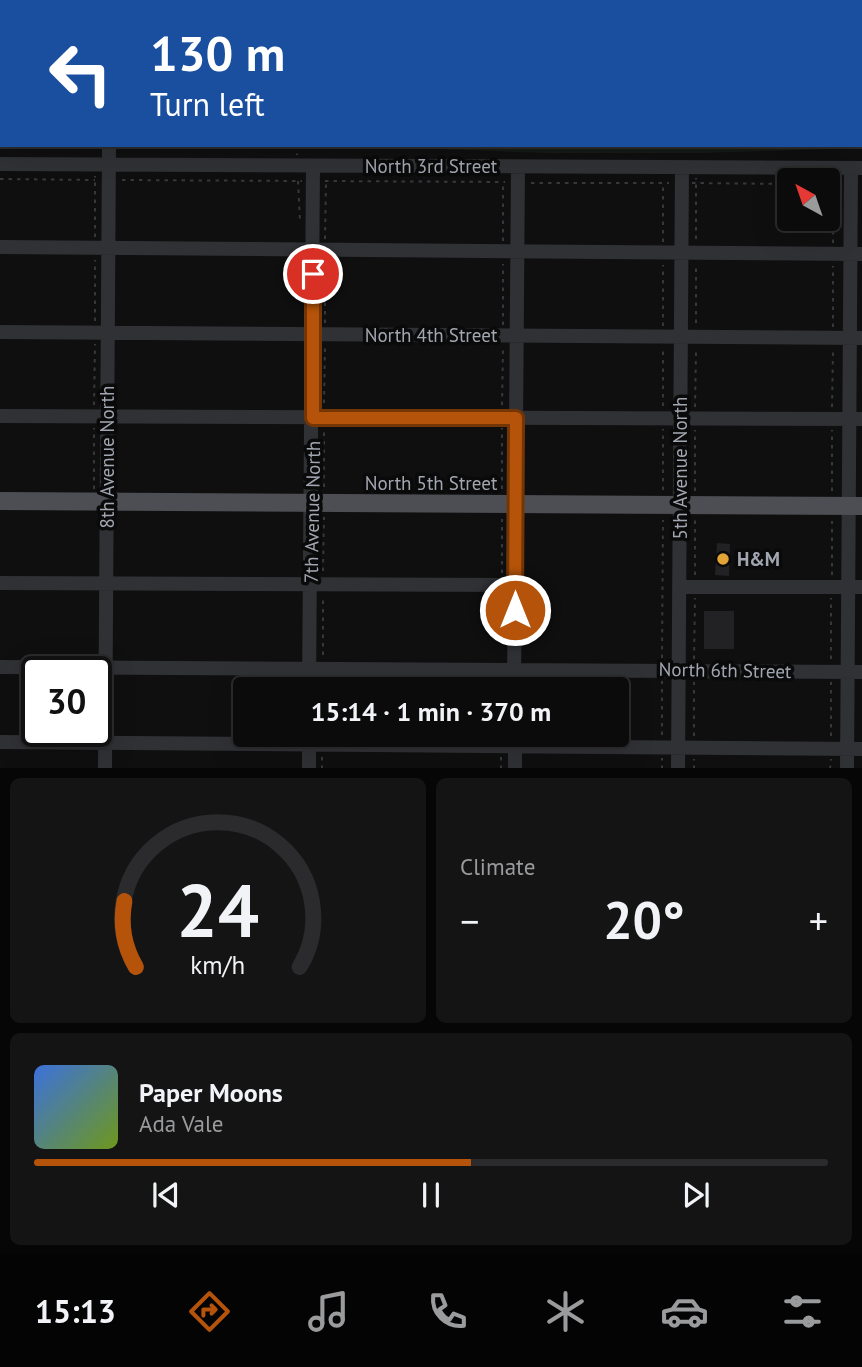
<!DOCTYPE html>
<meta charset="utf-8">
<style>
body{margin:0;font-family:"PT Sans",sans-serif;background:#141415;color:#f1f3f6;height:100vh;display:flex;flex-direction:column;font-size:26px;white-space:nowrap}
*{box-sizing:border-box;margin:0}
p{font-size:23px;color:#9a9b9d}
.icon{flex:none;width:38px;height:38px;fill:none;stroke:currentColor;stroke-width:2;stroke-linecap:round;stroke-linejoin:round}
.map{position:relative;height:768px;overflow:hidden}
.drawer{display:flex;flex-direction:column;gap:10px;padding:10px;background:#060607;flex:1}
.drawer>*{flex:none}
.banner{position:absolute;left:0px;top:0px;width:863px;height:147px;box-shadow:0 7px 28px #0002,0 0 0 2px #2b2b2d;background:#1a4fa0;color:#fff;overflow:hidden}
.needle{width:46px;rotate:320deg}
.tools{position:absolute;left:777px;top:168px;display:grid;gap:14px}
.tools a{display:grid;place-items:center;width:63px;height:63px;border-radius:7px;background:#0b0b0c;box-shadow:0 7px 28px #0002,0 0 0 2px #2b2b2d;font-size:35px}
.speed{position:absolute;left:21px;top:656px;display:flex;gap:14px;font-size:35px;font-weight:700;text-align:center}
.speed>*{display:grid;place-content:center;width:91px;height:91px;border-radius:50%;background:#0b0b0c;box-shadow:0 7px 28px #0002,0 0 0 2px #2b2b2d;line-height:1}
.speed .limit{border:4px solid #111;border-radius:10px;background:#fff;color:#111}
.pin{position:absolute;display:grid;place-items:center;width:60px;height:60px;color:#fff;margin:-30px;border:4px solid #fff;border-radius:50%;box-shadow:0 2px 7px #0007}
.me{position:absolute;width:77px;margin:-38px;rotate:0deg;stroke-linejoin:round;filter:drop-shadow(0 0 5px #0008)}
.turn{display:flex;align-items:center;gap:24px;height:147px;padding:0 35px;font-size:32px}
.turn .icon{width:91px;height:91px;stroke-width:2.5}
.turn b{display:block;font-size:49px;line-height:60px}
.big{font-size:52px;font-weight:700;line-height:1.1}
.drawer .widget{flex:1;display:flex;flex-direction:column;justify-content:center;gap:10px;min-width:0;padding:0 24px;border-radius:10px;background:#141415}
.drawer .dial{align-items:center;gap:0}
.dial svg{height:182px;overflow:visible;fill:none;stroke:#2b2b2d;stroke-width:7;stroke-linecap:round;text-anchor:middle}
.dial text{fill:#f1f3f6;stroke:none}
.song{display:flex;align-items:center;gap:21px}
.cover{width:84px;height:84px;border-radius:10px;background:linear-gradient(135deg,hsl(220 70% 55%),hsl(80 70% 35%))}
.played{height:7px;border-radius:4px;background:linear-gradient(90deg,#b45309 55%,#2b2b2d 55%)}
.keys{display:flex;justify-content:space-around;direction:ltr}
.heat{display:flex;justify-content:space-between;align-items:center;font-size:38px;direction:ltr}
.drawer .tiles{flex:1;display:grid;gap:10px;grid-template-columns:1fr 1fr}
.widget:last-child{grid-column:span 2}
.trip{position:absolute;left:233px;top:677px;width:396px;height:70px;border-radius:7px;background:#0b0b0c;box-shadow:0 7px 28px #0002,0 0 0 2px #2b2b2d;font-weight:700;line-height:70px;text-align:center}
.menu{display:flex;height:112px;justify-content:space-around;align-items:center;background:#040405;color:#9a9b9d}
.menu .icon{width:49px;height:49px}
.menu .current{color:#b45309}
.menu b{font-size:32px;color:#f1f3f6}
.map>svg:first-child{display:block}
.green{fill:#161b16}
.building{fill:#222224}
.lines{fill:none;stroke-linecap:round;stroke-linejoin:round}
.path{stroke:#37383c;stroke-width:2;stroke-dasharray:3.5 5;stroke-linecap:butt}
.minor{stroke:#303135;stroke-width:14}
.major{stroke:#4d4e54;stroke-width:18}
.route-casing{stroke:#753606;stroke-width:18}
.route{stroke:#b45309;stroke-width:12}
.poi-dot{fill:#e2a435;stroke:#0a0a0b;stroke-width:2.5}
.labels{text-anchor:middle;stroke-width:7;stroke-linejoin:round;paint-order:stroke}
.street-label{font-size:19px;fill:#a1a6b0;stroke:#0a0a0b}
.poi-label{font-size:19px;font-weight:bold;fill:#a1a6b0;stroke:#0a0a0b;text-anchor:start}
</style>
<div class="map">
<svg width="862" height="769" viewBox="0 0 862 769">
<rect width="100%" height="100%" fill="#0f0f10"/>
<path class="green" d="M97,0H862V148L705,153H545L328,145H861V2Z"/>
<path class="building" d="M717,543L730,544L729,576L715,575Z
M704,611H734V649H704Z"/>
<g class="lines">
<path class="path" d="M194,0L197,2
M861,142L862,141
M297,145V155
M452,145H800
M0,179L95,180
M122,180L302,181
M298,181L300,221
M325,181L505,182
M531,183H669
M692,183L789,184
M828,184H840
M95,237V176
M325,239L326,181
M696,239V178
M503,241V183
M663,242V184
M833,243L834,184
M95,321V260
M325,323V262
M696,323V266
M503,325V264
M663,326V265
M833,327V266
M324,403L325,346
M94,405L95,344
M502,405L503,348
M663,406V349
M695,407L696,350
M832,407L833,350
M324,487V430
M94,489V428
M502,489V428
M663,490V429
M695,491V430
M832,491V430
M323,571L324,517
M502,573V519
M695,575V518
M832,575V521
M502,633V596
M323,655V598
M662,658L663,520
M694,659L695,598
M831,659V598
M322,690V682
M662,735V681
M694,736V682
M831,736V682
M322,769V757
M501,769V757
M662,769V758
M694,769V759
M830,769L831,759"/>
<path class="minor" d="M21,0L23,2
M0,4H2
M0,28H2
M0,57H2
M0,85H2
M0,164L862,168
M0,247L862,254
M0,332L862,338
M0,416L862,419
M0,583L515,585
M679,587H862
M0,667L862,672
M309,690L313,166
M514,690L518,167
M515,735V769
M0,742L862,749
M105,769L109,145
M309,769V735
M678,769L682,167
M847,769L851,168"/>
<path class="major" d="M0,501L862,506"/>
</g>
<g class="lines">
<defs>
<path id="route" d="M313,274V418H516L515,610"/>
</defs>
<use href="#route" class="route-casing"/>
<use href="#route" class="route"/>
</g>
<circle class="poi-dot" cx="723" cy="559" r="7"/>
<g class="labels">
<g class="street-label">
<text x="431" y="173">North 3rd Street</text>
<text x="431" y="342">North 4th Street</text>
<text transform="translate(107 457) rotate(-90)" y="7">8th Avenue North</text>
<text transform="translate(680 468) rotate(-90)" y="7">5th Avenue North</text>
<text x="431" y="490">North 5th Street</text>
<text transform="translate(312 512) rotate(-89)" y="7">7th Avenue North</text>
<text transform="translate(725 670) rotate(1)" y="7">North 6th Street</text>
</g>
<g class="poi-label">
<text x="737" y="566">H&amp;M</text>
</g>
</g>
</svg>
<div class="tools">
<a><svg class="needle" viewBox="-14 -14 28 28"><path d="M0-13l5 13h-10z" fill="#e53935"/><path d="M0 13l5-13h-10z" fill="#9a9b9d"/></svg></a>
</div>
<div class="speed"><div class="limit">30</div></div>
<div class="pin" style="left:313px;top:274px;background:#d93025"><svg class="icon" aria-label="arrive" viewBox="0 0 24 24"><path d="M6 21V4h12l-3 4 3 4H6"/></svg></div>
<svg class="me" style="left:515px;top:610px" viewBox="-20 -20 40 40"><circle r="17" fill="#b45309" stroke="#fff" stroke-width="3"/><path d="M0-11L8 9 0 5-8 9z" fill="#fff"/></svg>
<div class="trip">15:14 · 1 min · 370 m</div>
<div class="banner">
<div class="turn"><svg class="icon" aria-label="left" viewBox="0 0 24 24"><path d="M17 20v-9H6M10 6l-5 5 5 5"/></svg><div><b>130 m</b>Turn left</div></div>
</div>
</div>
<section class="drawer">
<div class="tiles">
<div class="widget dial"><svg viewBox="0 0 100 80">
<path d="M14 69A42 42 0 1 1 86 69"/>
<path d="M14 69A42 42 0 0 1 9 40" stroke="#b45309"/>
<text x="50" y="56" font-size="32" font-weight="700">24</text>
<text x="50" y="72" font-size="11">km/h</text>
</svg></div>
<div class="widget"><p>Climate</p>
<div class="heat"><a>−</a><b class="big">20°</b><a>+</a></div>
</div>
<div class="widget">
<div class="song"><i class="cover"></i><div><b>Paper Moons</b><p>Ada Vale</p></div></div>
<div class="played"></div>
<div class="keys"><svg class="icon" aria-label="previous" viewBox="0 0 24 24"><path d="M18 5L8 12l10 7zM5 5v14"/></svg><svg class="icon" aria-label="pause" viewBox="0 0 24 24"><path d="M8 5v14M16 5v14"/></svg><svg class="icon" aria-label="next" viewBox="0 0 24 24"><path d="M6 5l10 7-10 7zM19 5v14"/></svg></div>
</div>
</div>
</section>
<nav class="menu">
<b>15:13</b>
<svg class="icon current" aria-label="directions" viewBox="0 0 24 24"><path d="M12 3l9 9-9 9-9-9zM9 14v-3h6M13 9l2 2-2 2"/></svg>
<svg class="icon" aria-label="music" viewBox="0 0 24 24"><path d="M9 18V5l10-2v13"/><circle cx="6" cy="18" r="3"/><circle cx="16" cy="16" r="3"/></svg>
<svg class="icon" aria-label="phone" viewBox="0 0 24 24"><path d="M5 4h4l2 5-3 2q2 4 5 5l2-3 5 2v4C11 20 4 13 5 4z"/></svg>
<svg class="icon" aria-label="climate" viewBox="0 0 24 24"><path d="M12 3v18M4 7l16 10M4 17L20 7"/></svg>
<svg class="icon" aria-label="car" viewBox="0 0 24 24"><path d="M5 17H2v-5l4-1 3-4h7l3 4 3 1v5h-3M9 17h6M6 11h13"/><circle cx="7" cy="17" r="2"/><circle cx="17" cy="17" r="2"/></svg>
<svg class="icon" aria-label="filters" viewBox="0 0 24 24"><path d="M4 7h16M4 17h16"/><circle cx="9" cy="7" r="2"/><circle cx="15" cy="17" r="2"/></svg>
</nav>
